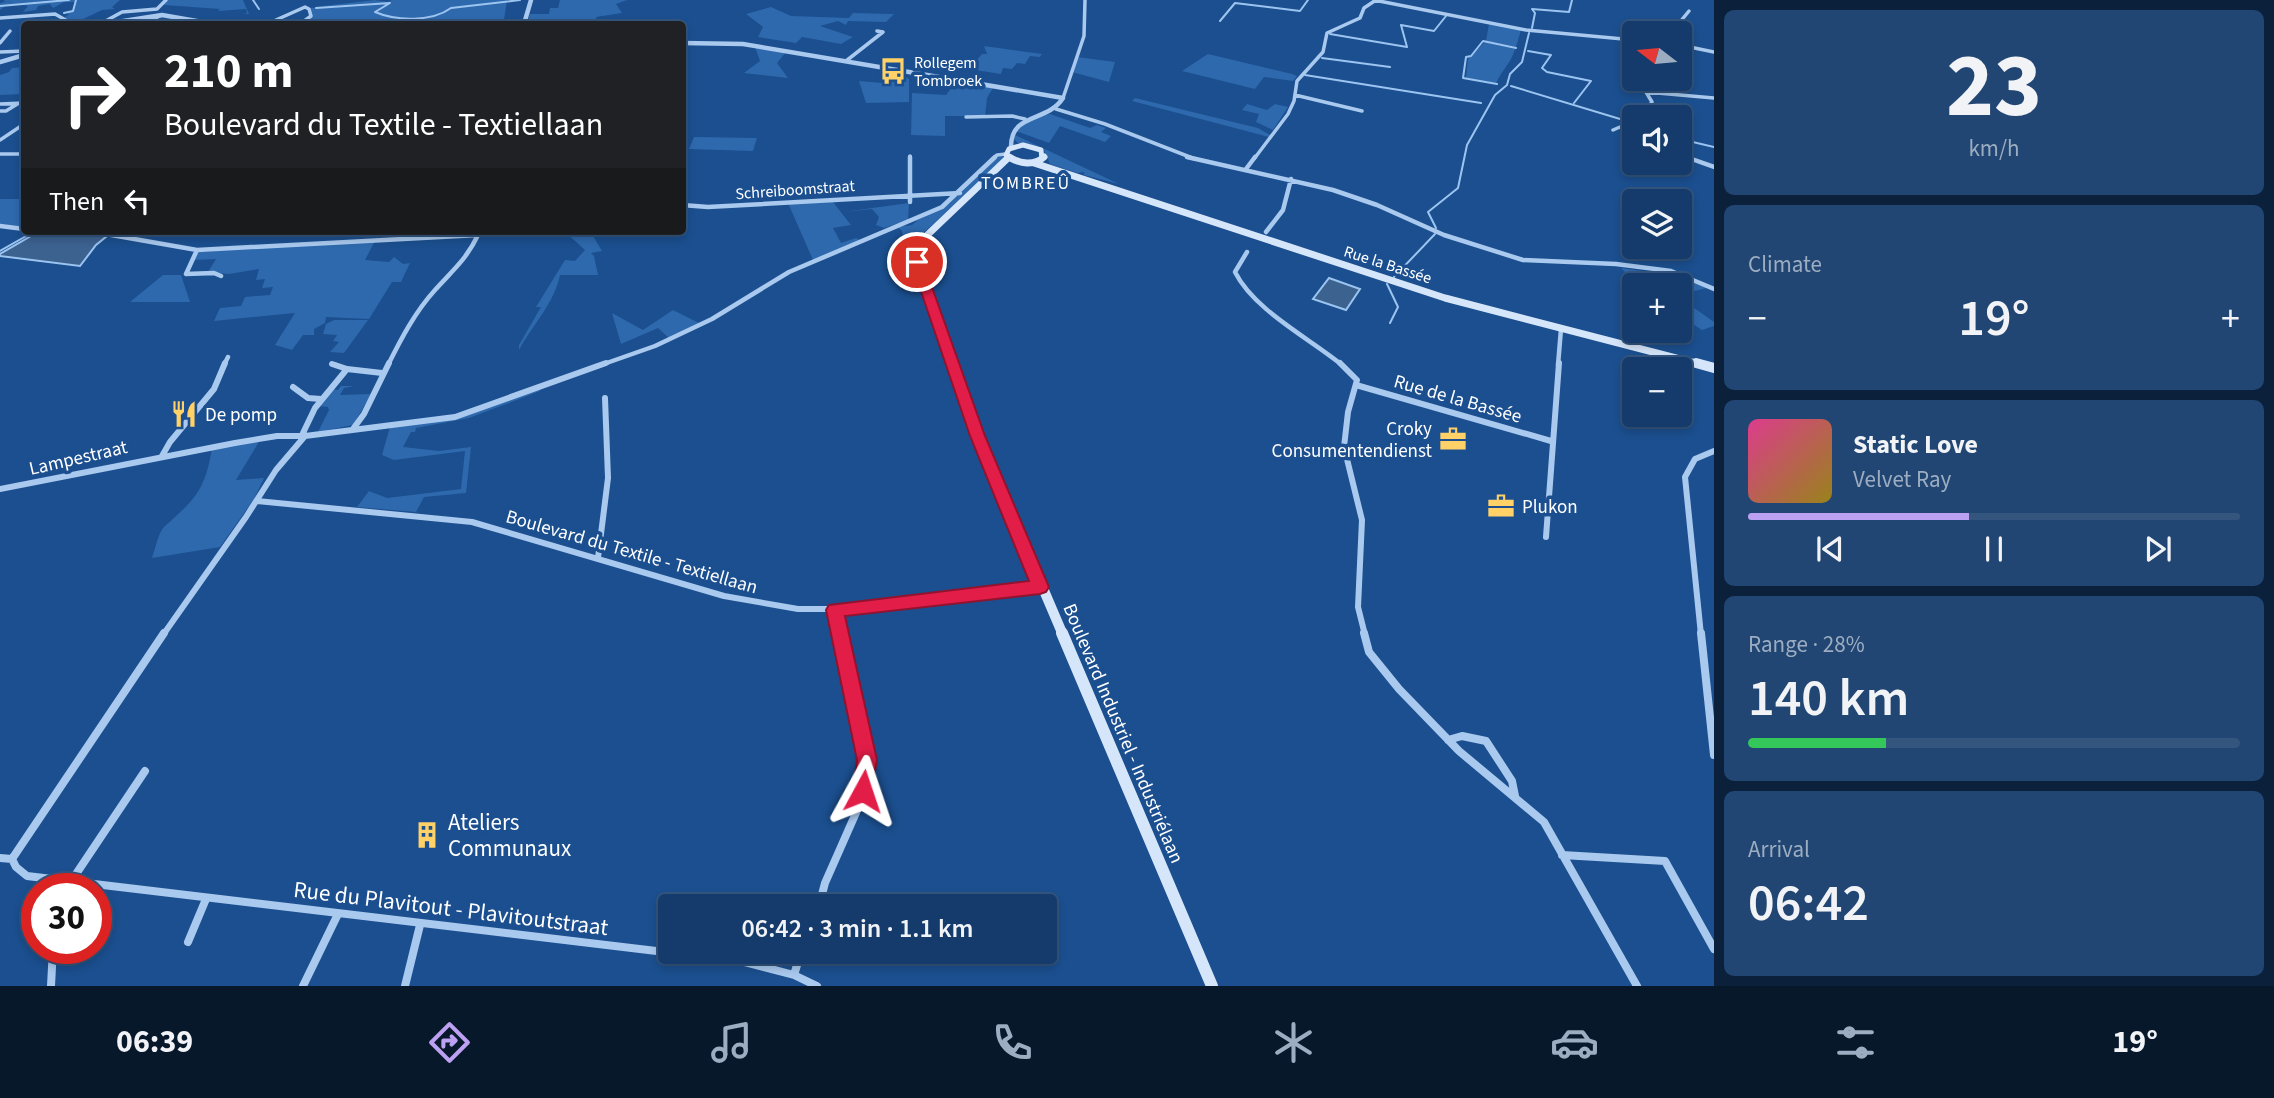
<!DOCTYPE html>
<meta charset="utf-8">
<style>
body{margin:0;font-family:"Source Sans 3",sans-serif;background:#214673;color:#f1f3f6;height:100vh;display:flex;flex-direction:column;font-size:26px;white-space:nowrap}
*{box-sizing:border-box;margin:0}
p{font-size:23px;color:#9dadc1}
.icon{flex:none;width:38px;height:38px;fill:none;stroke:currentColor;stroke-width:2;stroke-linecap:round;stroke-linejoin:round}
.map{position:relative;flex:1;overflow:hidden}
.panel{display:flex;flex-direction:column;gap:10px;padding:10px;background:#0b203b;width:560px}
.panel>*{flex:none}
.top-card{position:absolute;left:21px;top:21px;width:665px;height:214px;border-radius:7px;box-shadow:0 4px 10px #0003,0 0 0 2px #33557e;background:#202124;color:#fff;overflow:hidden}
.needle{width:46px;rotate:286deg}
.controls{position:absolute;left:1622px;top:21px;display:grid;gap:14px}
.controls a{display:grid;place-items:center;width:70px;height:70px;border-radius:7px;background:#143b6b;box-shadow:0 4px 10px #0003,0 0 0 2px #33557e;font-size:35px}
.speed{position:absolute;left:21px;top:873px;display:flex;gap:14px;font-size:35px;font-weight:700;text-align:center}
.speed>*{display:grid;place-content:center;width:91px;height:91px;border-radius:50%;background:#143b6b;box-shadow:0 4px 10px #0003,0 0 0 2px #33557e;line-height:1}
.speed .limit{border:10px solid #d22;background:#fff;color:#111}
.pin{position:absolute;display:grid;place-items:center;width:60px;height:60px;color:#fff;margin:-30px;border:4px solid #fff;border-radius:50%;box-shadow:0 2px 7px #0007}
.me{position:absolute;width:77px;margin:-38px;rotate:5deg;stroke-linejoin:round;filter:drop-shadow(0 0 5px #0008)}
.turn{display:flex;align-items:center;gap:24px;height:147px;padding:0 28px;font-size:32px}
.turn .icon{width:91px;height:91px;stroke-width:2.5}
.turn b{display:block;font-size:49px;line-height:60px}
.then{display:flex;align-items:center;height:66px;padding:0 28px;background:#0003;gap:14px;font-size:26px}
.big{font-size:52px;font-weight:600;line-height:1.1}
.panel .card{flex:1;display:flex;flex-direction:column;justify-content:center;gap:10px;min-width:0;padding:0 24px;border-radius:10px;background:#214673}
.panel .dial{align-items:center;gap:0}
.dial b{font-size:91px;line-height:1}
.song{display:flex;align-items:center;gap:21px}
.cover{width:84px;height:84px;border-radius:10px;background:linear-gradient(135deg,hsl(330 70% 55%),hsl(50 70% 35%))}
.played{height:7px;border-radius:4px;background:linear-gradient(90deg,#bca0f2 45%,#33557e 45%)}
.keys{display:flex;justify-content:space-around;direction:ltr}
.heat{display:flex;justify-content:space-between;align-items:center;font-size:38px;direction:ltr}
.charge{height:10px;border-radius:5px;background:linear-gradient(90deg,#34c759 28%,#33557e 0)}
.trip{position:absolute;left:658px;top:894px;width:399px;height:70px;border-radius:7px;background:#143b6b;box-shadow:0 4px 10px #0003,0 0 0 2px #33557e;font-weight:600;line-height:70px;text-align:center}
.tab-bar{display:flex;height:112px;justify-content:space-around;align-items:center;background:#08182b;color:#9dadc1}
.tab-bar .icon{width:49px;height:49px}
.tab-bar .selected{color:#bca0f2}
.tab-bar b{font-size:32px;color:#f1f3f6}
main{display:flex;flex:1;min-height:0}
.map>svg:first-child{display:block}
.green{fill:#2e69ad}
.water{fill:#3c6290;stroke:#9cc4f0;stroke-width:2}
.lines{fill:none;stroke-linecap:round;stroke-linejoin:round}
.stream{stroke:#9cc4f0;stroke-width:2}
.minor-far3{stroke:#a9c9ee;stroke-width:3.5}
.minor-far2{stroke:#a9c9ee;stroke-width:4.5}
.minor-far1{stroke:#a9c9ee;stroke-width:6}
.minor{stroke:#a9c9ee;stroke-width:8}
.tertiary{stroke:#a9c9ee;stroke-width:4.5}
.secondary-far3{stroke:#d6e6fa;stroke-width:5}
.secondary-far2{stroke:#d6e6fa;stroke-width:7}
.secondary-far1{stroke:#d6e6fa;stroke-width:10}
.secondary{stroke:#d6e6fa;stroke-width:12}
.route{fill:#e11d48;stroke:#92132f;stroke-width:2}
.labels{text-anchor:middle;stroke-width:7;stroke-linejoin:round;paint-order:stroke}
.far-poi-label{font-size:16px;fill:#fff;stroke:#1b4f8f;text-anchor:start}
.far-street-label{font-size:16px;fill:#fff;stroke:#1b4f8f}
.far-neighbourhood-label{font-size:18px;letter-spacing:2px;fill:#fff;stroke:#1b4f8f}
.street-label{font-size:19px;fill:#fff;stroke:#1b4f8f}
.poi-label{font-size:19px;fill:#fff;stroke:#1b4f8f;text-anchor:start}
.near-poi-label{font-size:23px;fill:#fff;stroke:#1b4f8f;text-anchor:start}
.near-street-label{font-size:23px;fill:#fff;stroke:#1b4f8f}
</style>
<main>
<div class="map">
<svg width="1714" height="986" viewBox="0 0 1714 986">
<rect width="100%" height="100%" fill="#1b4f8f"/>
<path class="green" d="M5,0H120L112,7L115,9L102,10L77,22L64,18L69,14L67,13L74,10L75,2H64L53,8L50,4L38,6L36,10L23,12L28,6L24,5L31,3L7,5L0,10V3L12,1L3,2Z
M167,0H243L249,14H244L247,13L246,9L218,11L220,9L164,5Z
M375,0L387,2L392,0H507L504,20L524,19L523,24H299L311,18L310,8L383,3L314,7Z
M560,0H627L616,4L622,13L596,17L597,24H527L530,14H549L550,8H558Z
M771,7L791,16L849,18L853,13L894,14L886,22L848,21L846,25L838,21L820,26L853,37L841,44L802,37L796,43L758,37L763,27L746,14Z
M1489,24L1521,30L1516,47L1486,41Z
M1485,42L1515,49C1511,63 1502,70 1496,83L1466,78L1468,59Z
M984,46L1042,54L1040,57L1030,56L1025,64L1017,63L1012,69L1003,68L1001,74L969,69L982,54H987Z
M755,47L786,52L777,63L788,78L744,73L760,61Z
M1208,54L1292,74L1297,76L1293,81L1264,77L1255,89L1182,71Z
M1077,57L1115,62L1109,82L1072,72Z
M24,67V94L0,95V75L9,72L12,68Z
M888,70L898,72L909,79V102L866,103L859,81L882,83L889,76L886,75Z
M956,82L993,88L987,98L985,116H945V136L911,135L912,93L946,95Z
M1135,98L1258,128L1270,135L1269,137L1132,101Z
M1247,104L1267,110L1275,104L1288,107L1273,130L1256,122L1259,114L1242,110Z
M1050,114L1090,128L1097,125L1106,128L1101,132L1111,136L1105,142L1060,126L1049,143L1016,131L1030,119Z
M1015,135L1119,184L1084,175V172L1077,173L1050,164L1044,150L1018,143L1013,138Z
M694,137L757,138L753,151L689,149Z
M998,156L1004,157L995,168L921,235L915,245L912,260L909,249H905L902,231L898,227L912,225L918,220L949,204Z
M0,199H24V227L0,224Z
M833,202L851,225L833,228L841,243L856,238L860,240L813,260L788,203Z
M909,203L908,220L884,228L876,225L879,217L872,209L843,212Z
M564,231H590L602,251L591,253L594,256L598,275H560C554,304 533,324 519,350V345L541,307H536L565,260L575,261L585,250Z
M375,241L365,260L389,262L394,257L403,264L410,263L401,282H392L369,319L326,317L325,323L314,329V335H303L292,350L275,345L295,313L214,321L220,308L241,306L245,297L270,295L273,287L262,288L265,279L256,280L259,269L229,274L208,272L216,259L194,260L197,252Z
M1621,268L1676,276L1706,288L1680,295V285H1638Z
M163,275H181L190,302H130Z
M1680,298L1714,322V326L1702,330L1680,316Z
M673,310L701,324L670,339L658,328L621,344L612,313L643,330Z
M368,320L344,353L330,352L339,342L333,341L337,335L323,334L326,324L334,320Z
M341,386H354L344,388L340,395L370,394L369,398L353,425L318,432L329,410L328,407L317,406L331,389L338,390Z
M539,388L540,391L469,418L416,428L415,432H411L403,447L439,451L471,447L466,493L424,497L416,512L357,507L369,491L387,498L461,489L465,451L394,460L382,455L390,427L444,420Z
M260,440L236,480L264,478L254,499L220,547L152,558C155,550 158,533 164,527C195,499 205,491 212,448Z"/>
<path class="water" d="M38,232L107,236L96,245L80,266L0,256V254Z
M1329,278L1360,289L1346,310L1313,299Z"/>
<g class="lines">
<path class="stream" d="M253,0L259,9
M0,6L69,0
M316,8L390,3L375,12C396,21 432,22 451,8L520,0
M64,13L73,11L76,0
M1220,21L1235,3L1300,11L1308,0
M1532,28L1535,13L1532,9L1569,12L1572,0
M1330,34L1407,47L1401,25L1434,31L1446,16
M1528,51L1551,55L1542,68L1547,72L1591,81L1574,103
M1322,58L1390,67
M1305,75L1481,103
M1497,84L1463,78L1466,57L1471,56L1483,41L1516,48
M1511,86L1630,122
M1680,139L1714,147
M1436,228L1428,212L1458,188L1467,145L1495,95L1507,85L1510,74L1522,62L1529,33
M0,251L28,235
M1394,277L1435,234
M1387,284L1398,307L1390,323"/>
<path class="minor-far3" d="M1374,0L1526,30L1634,40
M0,18L55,14L69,22L102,23L122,12L157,9L166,0
M142,24L160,16
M267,24L305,7L309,9L311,16L300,24
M1675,33V28L1689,11
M0,43L10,31
M1680,45L1714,52
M0,52L24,51
M846,61L883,32L877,31
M1295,95L1362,111
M1063,98L1084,36L1085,0
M0,104L24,103
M1056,109L1105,124L1195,159
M0,111H6L19,103
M966,117L1012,116L1025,119
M1641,117L1652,102L1646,92L1714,98
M1613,130L1634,121
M0,140L24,124
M0,154H24
M1680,155L1691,159
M910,156V159
M993,159L997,155L1006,154
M1254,159L1288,114L1294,101L1297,81L1323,52L1327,33L1360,18L1364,8L1376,0"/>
<path class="minor-far2" d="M910,157V202
M1187,157L1333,190L1377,205L1444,235L1523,260L1616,264L1671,271L1714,289
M1686,157L1714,167
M1246,169L1255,157
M682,205L708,207L960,193
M0,226L24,229
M65,231L100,233L197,250L478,235L498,231
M1266,232L1283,210L1291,179
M197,250L186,274L214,273L221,276
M1247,252L1235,272C1254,310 1309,338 1342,365
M332,364L336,365
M224,365L228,357
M388,365C401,339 415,312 435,290C453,270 466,260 478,235
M601,365L655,346L712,319L789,272L942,207L995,157
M1558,365L1561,329"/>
<path class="minor-far1" d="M1340,363L1357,380L1348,412L1344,447L1362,520L1358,607L1365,635
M332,364L347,369
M1356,385L1551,441
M293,387L308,398L321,399
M353,429L364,414L389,363
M305,436L303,433L315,408L347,369L382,373
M162,456L170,442L214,389L225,363
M0,489L235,443L277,436H305
M257,501L472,522L724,596L798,609H860L1040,587
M1546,537L1559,363
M598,558L608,478L605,398
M835,610L840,635
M163,635L246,517L276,470L305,436L455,417L606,363
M1701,635L1685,477L1695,459L1714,451"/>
<path class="minor" d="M1364,633L1369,652L1399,689L1459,751L1544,822L1637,986
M1701,633L1714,755
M1448,740L1462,736L1486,741L1512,781L1515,796
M1562,855L1665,861L1714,949
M0,858L12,859
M12,859L164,633
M12,859L16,867L27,876L740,961L794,975L817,986
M70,883L145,771
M819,906L825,883L859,806L867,760L840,633
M188,942L206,899
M794,975L801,952
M51,986L53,948
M303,986L338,914
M405,986L420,925"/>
<path class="tertiary" d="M104,24L162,15L214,24
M524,24L531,0
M682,43L743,44L1063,98C1047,123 1011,112 1011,147
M0,62L24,55"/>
<path class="secondary-far3" d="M1011,159L1006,155L1009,149L1023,145L1041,150L1042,159"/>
<path class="secondary-far2" d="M1009,157C1020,164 1034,166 1044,157
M1034,163L1445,298L1703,365
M953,365L917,262L920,242L1008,158"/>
<path class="secondary-far1" d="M953,363L978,436L1063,635
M1696,363L1714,368"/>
<path class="secondary" d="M1062,633L1212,986"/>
</g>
<path class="route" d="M917,258L923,262L985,436L1049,587L1046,592L1040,594L845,616L877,760L870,797L863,800L856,797L853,791L857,760L826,610L829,605L1029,581L970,436L911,262Z"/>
<defs>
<symbol id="bus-bare" viewBox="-9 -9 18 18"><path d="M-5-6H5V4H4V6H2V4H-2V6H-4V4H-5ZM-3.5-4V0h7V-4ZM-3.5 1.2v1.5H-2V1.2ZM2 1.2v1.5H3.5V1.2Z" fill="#ffd166" stroke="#1b4f8f" stroke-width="2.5" paint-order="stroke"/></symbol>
<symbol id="restaurant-bare" viewBox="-9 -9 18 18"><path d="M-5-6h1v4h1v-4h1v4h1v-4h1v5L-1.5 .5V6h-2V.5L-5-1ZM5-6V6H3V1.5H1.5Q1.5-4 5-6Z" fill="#ffd166" stroke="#1b4f8f" stroke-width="2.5" paint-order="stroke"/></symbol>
<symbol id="office-bare" viewBox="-9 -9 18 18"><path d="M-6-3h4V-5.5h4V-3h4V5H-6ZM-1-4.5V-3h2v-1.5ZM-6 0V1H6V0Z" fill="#ffd166" stroke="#1b4f8f" stroke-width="2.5" paint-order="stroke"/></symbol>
<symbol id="building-bare" viewBox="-9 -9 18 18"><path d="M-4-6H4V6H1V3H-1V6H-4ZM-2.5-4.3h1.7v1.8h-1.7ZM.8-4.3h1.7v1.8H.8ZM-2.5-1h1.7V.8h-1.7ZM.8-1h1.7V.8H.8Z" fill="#ffd166" stroke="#1b4f8f" stroke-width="2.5" paint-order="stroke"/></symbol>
</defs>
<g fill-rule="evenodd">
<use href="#bus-bare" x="874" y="52" width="38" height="38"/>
<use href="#restaurant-bare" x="165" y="395" width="38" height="38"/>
<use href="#office-bare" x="1434" y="420" width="38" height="38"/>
<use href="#office-bare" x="1482" y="487" width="38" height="38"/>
<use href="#building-bare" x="408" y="816" width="38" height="38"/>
</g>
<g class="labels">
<g class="far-poi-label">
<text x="914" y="68">Rollegem<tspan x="914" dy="18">Tombroek</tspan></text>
</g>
<g class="far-street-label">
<text transform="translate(795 189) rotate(-4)" y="6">Schreiboomstraat</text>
<text transform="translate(1388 264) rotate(18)" y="6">Rue la Bassée</text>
</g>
<g class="far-neighbourhood-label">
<text x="1026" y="189">TOMBREÛ</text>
</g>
<g class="street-label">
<text transform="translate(1458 398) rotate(16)" y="7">Rue de la Bassée</text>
<text transform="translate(78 457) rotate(-13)" y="7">Lampestraat</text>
<text transform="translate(632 551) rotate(16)" y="7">Boulevard du Textile - Textiellaan</text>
<text transform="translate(1124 733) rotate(67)" y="7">Boulevard Industriel - Industriélaan</text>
</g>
<g class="poi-label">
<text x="205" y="421">De pomp</text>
<text x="1432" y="435" text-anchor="end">Croky<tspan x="1432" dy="22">Consumentendienst</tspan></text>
<text x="1522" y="513">Plukon</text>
</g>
<g class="near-poi-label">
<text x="448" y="830">Ateliers<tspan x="448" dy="26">Communaux</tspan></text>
</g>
<g class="near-street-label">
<text transform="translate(451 908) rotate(7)" y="8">Rue du Plavitout - Plavitoutstraat</text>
</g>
</g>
</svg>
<div class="controls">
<a><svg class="needle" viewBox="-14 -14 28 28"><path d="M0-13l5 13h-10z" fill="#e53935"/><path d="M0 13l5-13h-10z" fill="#9dadc1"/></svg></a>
<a><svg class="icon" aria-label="sound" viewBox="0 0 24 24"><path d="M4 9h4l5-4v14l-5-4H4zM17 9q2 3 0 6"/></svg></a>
<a><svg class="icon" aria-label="layers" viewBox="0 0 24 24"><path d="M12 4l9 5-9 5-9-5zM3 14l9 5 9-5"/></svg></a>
<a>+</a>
<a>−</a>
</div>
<div class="speed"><div class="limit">30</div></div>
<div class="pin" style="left:917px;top:262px;background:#d93025"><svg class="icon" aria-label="arrive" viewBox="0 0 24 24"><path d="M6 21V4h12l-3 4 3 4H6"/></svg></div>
<svg class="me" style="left:863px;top:791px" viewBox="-20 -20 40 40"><path d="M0-17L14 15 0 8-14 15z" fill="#e11d48" stroke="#fff" stroke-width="4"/></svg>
<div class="trip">06:42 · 3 min · 1.1 km</div>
<div class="top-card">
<div class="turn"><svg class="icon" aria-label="right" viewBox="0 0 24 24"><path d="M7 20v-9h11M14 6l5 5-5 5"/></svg><div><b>210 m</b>Boulevard du Textile - Textiellaan</div></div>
<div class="then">Then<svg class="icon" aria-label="left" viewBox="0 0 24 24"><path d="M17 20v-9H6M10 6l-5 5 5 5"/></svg></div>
</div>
</div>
<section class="panel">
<div class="card dial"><b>23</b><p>km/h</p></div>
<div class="card"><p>Climate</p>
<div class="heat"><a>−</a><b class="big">19°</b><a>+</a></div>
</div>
<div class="card">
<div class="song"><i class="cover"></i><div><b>Static Love</b><p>Velvet Ray</p></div></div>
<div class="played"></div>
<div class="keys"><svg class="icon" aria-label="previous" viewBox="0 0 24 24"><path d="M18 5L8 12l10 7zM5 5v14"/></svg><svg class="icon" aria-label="pause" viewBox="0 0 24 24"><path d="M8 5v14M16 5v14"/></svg><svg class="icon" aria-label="next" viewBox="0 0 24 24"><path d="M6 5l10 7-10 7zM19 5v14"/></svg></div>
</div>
<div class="card"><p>Range · 28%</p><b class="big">140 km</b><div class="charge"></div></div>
<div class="card"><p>Arrival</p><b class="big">06:42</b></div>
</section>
</main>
<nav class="tab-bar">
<b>06:39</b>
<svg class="icon selected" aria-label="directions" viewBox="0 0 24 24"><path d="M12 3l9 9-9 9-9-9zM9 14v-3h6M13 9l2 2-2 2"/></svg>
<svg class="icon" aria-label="music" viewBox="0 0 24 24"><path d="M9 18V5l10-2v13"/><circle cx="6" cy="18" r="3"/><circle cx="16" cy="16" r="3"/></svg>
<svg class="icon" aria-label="phone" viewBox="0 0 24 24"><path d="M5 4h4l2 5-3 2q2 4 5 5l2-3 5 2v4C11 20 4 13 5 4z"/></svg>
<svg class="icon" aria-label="climate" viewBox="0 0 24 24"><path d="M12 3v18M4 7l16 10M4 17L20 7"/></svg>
<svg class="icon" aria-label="car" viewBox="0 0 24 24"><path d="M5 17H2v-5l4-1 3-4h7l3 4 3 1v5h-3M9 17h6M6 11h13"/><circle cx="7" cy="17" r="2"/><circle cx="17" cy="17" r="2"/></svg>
<svg class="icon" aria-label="filters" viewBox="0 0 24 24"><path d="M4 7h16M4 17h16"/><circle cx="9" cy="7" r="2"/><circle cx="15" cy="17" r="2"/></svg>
<b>19°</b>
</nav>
